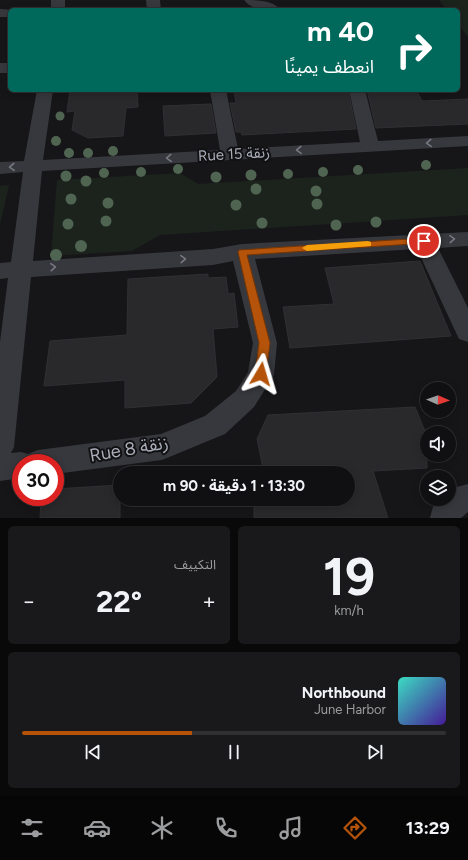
<!DOCTYPE html>
<html lang="ar">
<meta charset="utf-8">
<style>
body{margin:0;font-family:Figtree,"Noto Sans Arabic",sans-serif;background:#19191b;color:#f1f3f6;direction:rtl;height:100vh;display:flex;flex-direction:column;font-size:15px;white-space:nowrap}
*{box-sizing:border-box;margin:0}
p{font-size:13px;color:#9c9d9f}
.icon{flex:none;width:22px;height:22px;fill:none;stroke:currentColor;stroke-width:2;stroke-linecap:round;stroke-linejoin:round}
.map{position:relative;height:518px;overflow:hidden;direction:ltr}
.details{display:flex;flex-direction:column;gap:8px;padding:8px;background:#09090a;flex:1}
.details>*{flex:none}
.guide{position:absolute;left:8px;top:8px;width:452px;height:84px;border-radius:6px;box-shadow:0 2px 10px #0003,0 0 0 1px #303032;direction:rtl;background:#00695c;color:#fff;overflow:hidden}
.needle{width:26px;rotate:92deg}
.buttons{position:absolute;left:420px;top:382px;display:grid;gap:8px}
.buttons a{display:grid;place-items:center;width:36px;height:36px;border-radius:50%;background:#101012;box-shadow:0 2px 10px #0003,0 0 0 1px #303032;font-size:20px}
.speed{position:absolute;left:12px;top:454px;display:flex;gap:8px;font-size:20px;font-weight:700;text-align:center}
.speed>*{display:grid;place-content:center;width:52px;height:52px;border-radius:50%;background:#101012;box-shadow:0 2px 10px #0003,0 0 0 1px #303032;line-height:1}
.speed .limit{border:6px solid #d22;background:#fff;color:#111}
.pin{position:absolute;display:grid;place-items:center;width:34px;height:34px;color:#fff;margin:-17px;border:2px solid #fff;border-radius:50%;box-shadow:0 1px 4px #0007}
.me{position:absolute;width:44px;margin:-22px;rotate:7deg;stroke-linejoin:round;filter:drop-shadow(0 0 3px #0008)}
.turn{display:flex;align-items:center;gap:14px;height:84px;padding:0 20px;font-size:18px}
.turn .icon{width:52px;height:52px;stroke-width:2.5}
.turn b{display:block;font-size:28px;line-height:34px}
.big{font-size:30px;font-weight:700;line-height:1.1}
.details .widget{flex:1;display:flex;flex-direction:column;justify-content:center;gap:6px;min-width:0;padding:0 14px;border-radius:6px;background:#19191b}
.details .dial{align-items:center;gap:0}
.dial b{font-size:52px;line-height:1}
.song{display:flex;align-items:center;gap:12px}
.cover{width:48px;height:48px;border-radius:6px;background:linear-gradient(135deg,hsl(170 70% 55%),hsl(260 70% 35%))}
.played{height:4px;border-radius:2px;background:linear-gradient(90deg,#b45309 40%,#303032 40%)}
.keys{display:flex;justify-content:space-around;direction:ltr}
.heat{display:flex;justify-content:space-between;align-items:center;font-size:22px;direction:ltr}
.details .tiles{flex:1;display:grid;gap:8px;grid-template-columns:1fr 1fr}
.widget:last-child{grid-column:span 2}
.trip{position:absolute;left:113px;top:466px;width:242px;height:40px;border-radius:20px;background:#101012;box-shadow:0 2px 10px #0003,0 0 0 1px #303032;font-weight:700;line-height:40px;text-align:center;direction:rtl}
.tabs{display:flex;height:64px;justify-content:space-around;align-items:center;background:#060607;color:#9c9d9f}
.tabs .icon{width:28px;height:28px}
.tabs .selected{color:#b45309}
.tabs b{font-size:18px;color:#f1f3f6}
.map>svg:first-child{display:block}
.green{fill:#1c231d}
.building{fill:#29292c;stroke:#303034}
.lines{fill:none;stroke-linecap:round;stroke-linejoin:round}
.street{fill:#37383d;fill-rule:evenodd}
.tree{fill:#506452}
.oneway{stroke:#757881}
.route{fill:#b45309;stroke:#753606}
.slow{fill:#f59e0b}
.labels{text-anchor:middle;stroke-width:4;stroke-linejoin:round;paint-order:stroke}
.street-label{font-size:15px;fill:#a8adb8;stroke:#111113}
.near-street-label{font-size:18px;fill:#a8adb8;stroke:#111113}
</style>
<div class="map">
<svg width="468" height="518" viewBox="0 0 468 518">
<rect width="100%" height="100%" fill="#161618"/>
<path class="green" d="M439,0H468V37L458,24V10H447Z
M468,168V215L160,235L132,251L51,256L57,180L180,173L198,184Z
M9,185L0,225V186Z"/>
<path class="building" d="M70,90H137L138,107L126,108L123,136L88,138L72,130L75,111L67,112Z
M234,90H348L356,129L242,135L241,132H236L230,103H236Z
M367,90H416L422,101L468,99V124L376,128Z
M211,104L216,133L165,136L163,106Z
M420,261L451,336L290,348L283,307L334,304L325,268Z
M208,274V278L226,277L228,294L234,293L238,327L213,329L217,377L191,403L125,408V380L44,386L50,341L127,335L128,279Z
M415,407L427,436V468L373,471L388,518H254V499H348V473H264L257,439L268,415Z
M120,485V518H40L41,497H55V489Z"/>
<g class="lines">
<path class="street" d="M51,0H65V10H51Z
M146,0H160L161,10H147Z
M244,0C256,0 273,0 281,10C269,10 252,11 244,0Z
M0,9L15,10H10V17H0Z
M0,63H10V73H0Z
M37,90H53L43,160L220,150L210,90H226L238,149L360,142L349,90H365L378,141L468,136V146L42,171L33,261L213,249L242,244L468,232V246L438,248L468,308V342L459,339L417,249L255,259L277,343L274,375L254,407L225,434L162,460L55,474V463H21V478L0,481V342L8,278L0,279V263L11,262L23,172L0,174V162L24,161ZM233,261L253,343L248,372L236,391L205,416L161,434L38,450L28,454L21,452L11,453L14,447L31,277L213,265Z
M468,484V512L461,518H430L434,503L438,499H449V489Z"/>
</g>
<g class="tree">
<circle cx="60" cy="116" r="4.5"/>
<circle cx="56" cy="141" r="5"/>
<circle cx="113" cy="151" r="5"/>
<circle cx="69" cy="153" r="5"/>
<circle cx="88" cy="153" r="5"/>
<circle cx="426" cy="165" r="5"/>
<circle cx="178" cy="169" r="5"/>
<circle cx="358" cy="170" r="5"/>
<circle cx="141" cy="172" r="5"/>
<circle cx="323" cy="172" r="5"/>
<circle cx="104" cy="173" r="5"/>
<circle cx="288" cy="174" r="5"/>
<circle cx="251" cy="175" r="5.5"/>
<circle cx="66" cy="176" r="5.5"/>
<circle cx="216" cy="177" r="5.5"/>
<circle cx="86" cy="181" r="5.5"/>
<circle cx="256" cy="189" r="5.5"/>
<circle cx="316" cy="191" r="5.5"/>
<circle cx="71" cy="199" r="5.5"/>
<circle cx="108" cy="203" r="5.5"/>
<circle cx="317" cy="204" r="5.5"/>
<circle cx="236" cy="205" r="5.5"/>
<circle cx="106" cy="221" r="5.5"/>
<circle cx="376" cy="222" r="5.5"/>
<circle cx="262" cy="223" r="5.5"/>
<circle cx="68" cy="224" r="5.5"/>
<circle cx="336" cy="225" r="5.5"/>
<circle cx="81" cy="246" r="6"/>
<circle cx="56" cy="255" r="6"/>
</g>
<defs><path id="oneway-chevron" d="M-2-3.5L2.5 0L-2 3.5" fill="none" stroke-width="1.6" stroke-linecap="round" stroke-linejoin="round"/></defs>
<g class="oneway">
<use href="#oneway-chevron" transform="translate(429 143) rotate(177)"/>
<use href="#oneway-chevron" transform="translate(299 150) rotate(177)"/>
<use href="#oneway-chevron" transform="translate(169 158) rotate(177)"/>
<use href="#oneway-chevron" transform="translate(12 167) rotate(177)"/>
<use href="#oneway-chevron" transform="translate(452 239) rotate(-3)"/>
<use href="#oneway-chevron" transform="translate(183 259) rotate(-4)"/>
<use href="#oneway-chevron" transform="translate(53 267) rotate(-4)"/>
</g>
<path class="route" d="M424,238L427,239V243L247,255L270,343L266,374L265,378H257L255,374L259,343L238,252L239,250Z"/>
<path class="slow" d="M368,241L371,242V246L307,251L302,248L307,245Z"/>
<g class="labels">
<g class="street-label">
<text transform="translate(234 154) rotate(-3)" y="5">Rue 15 زنقة</text>
</g>
<g class="near-street-label">
<text transform="translate(129 449) rotate(-10)" y="6">Rue 8 زنقة</text>
</g>
</g>
</svg>
<div class="buttons">
<a><svg class="needle" viewBox="-14 -14 28 28"><path d="M0-13l5 13h-10z" fill="#e53935"/><path d="M0 13l5-13h-10z" fill="#9c9d9f"/></svg></a>
<a><svg class="icon" aria-label="sound" viewBox="0 0 24 24"><path d="M4 9h4l5-4v14l-5-4H4zM17 9q2 3 0 6"/></svg></a>
<a><svg class="icon" aria-label="layers" viewBox="0 0 24 24"><path d="M12 4l9 5-9 5-9-5zM3 14l9 5 9-5"/></svg></a>
</div>
<div class="speed"><div class="limit">30</div></div>
<div class="pin" style="left:424px;top:241px;background:#d93025"><svg class="icon" aria-label="arrive" viewBox="0 0 24 24"><path d="M6 21V4h12l-3 4 3 4H6"/></svg></div>
<svg class="me" style="left:261px;top:374px" viewBox="-20 -20 40 40"><path d="M0-17L14 15 0 8-14 15z" fill="#b45309" stroke="#fff" stroke-width="4"/></svg>
<div class="trip">13:30 · 1 دقيقة · 90 m</div>
<div class="guide">
<div class="turn"><svg class="icon" aria-label="right" viewBox="0 0 24 24"><path d="M7 20v-9h11M14 6l5 5-5 5"/></svg><div><b>40 m</b>انعطف يمينًا</div></div>
</div>
</div>
<section class="details">
<div class="tiles">
<div class="widget dial"><b>19</b><p>km/h</p></div>
<div class="widget"><p>التكييف</p>
<div class="heat"><a>−</a><b class="big">22°</b><a>+</a></div>
</div>
<div class="widget">
<div class="song"><i class="cover"></i><div><b>Northbound</b><p>June Harbor</p></div></div>
<div class="played"></div>
<div class="keys"><svg class="icon" aria-label="previous" viewBox="0 0 24 24"><path d="M18 5L8 12l10 7zM5 5v14"/></svg><svg class="icon" aria-label="pause" viewBox="0 0 24 24"><path d="M8 5v14M16 5v14"/></svg><svg class="icon" aria-label="next" viewBox="0 0 24 24"><path d="M6 5l10 7-10 7zM19 5v14"/></svg></div>
</div>
</div>
</section>
<nav class="tabs">
<b>13:29</b>
<svg class="icon selected" aria-label="directions" viewBox="0 0 24 24"><path d="M12 3l9 9-9 9-9-9zM9 14v-3h6M13 9l2 2-2 2"/></svg>
<svg class="icon" aria-label="music" viewBox="0 0 24 24"><path d="M9 18V5l10-2v13"/><circle cx="6" cy="18" r="3"/><circle cx="16" cy="16" r="3"/></svg>
<svg class="icon" aria-label="phone" viewBox="0 0 24 24"><path d="M5 4h4l2 5-3 2q2 4 5 5l2-3 5 2v4C11 20 4 13 5 4z"/></svg>
<svg class="icon" aria-label="climate" viewBox="0 0 24 24"><path d="M12 3v18M4 7l16 10M4 17L20 7"/></svg>
<svg class="icon" aria-label="car" viewBox="0 0 24 24"><path d="M5 17H2v-5l4-1 3-4h7l3 4 3 1v5h-3M9 17h6M6 11h13"/><circle cx="7" cy="17" r="2"/><circle cx="17" cy="17" r="2"/></svg>
<svg class="icon" aria-label="filters" viewBox="0 0 24 24"><path d="M4 7h16M4 17h16"/><circle cx="9" cy="7" r="2"/><circle cx="15" cy="17" r="2"/></svg>
</nav>
